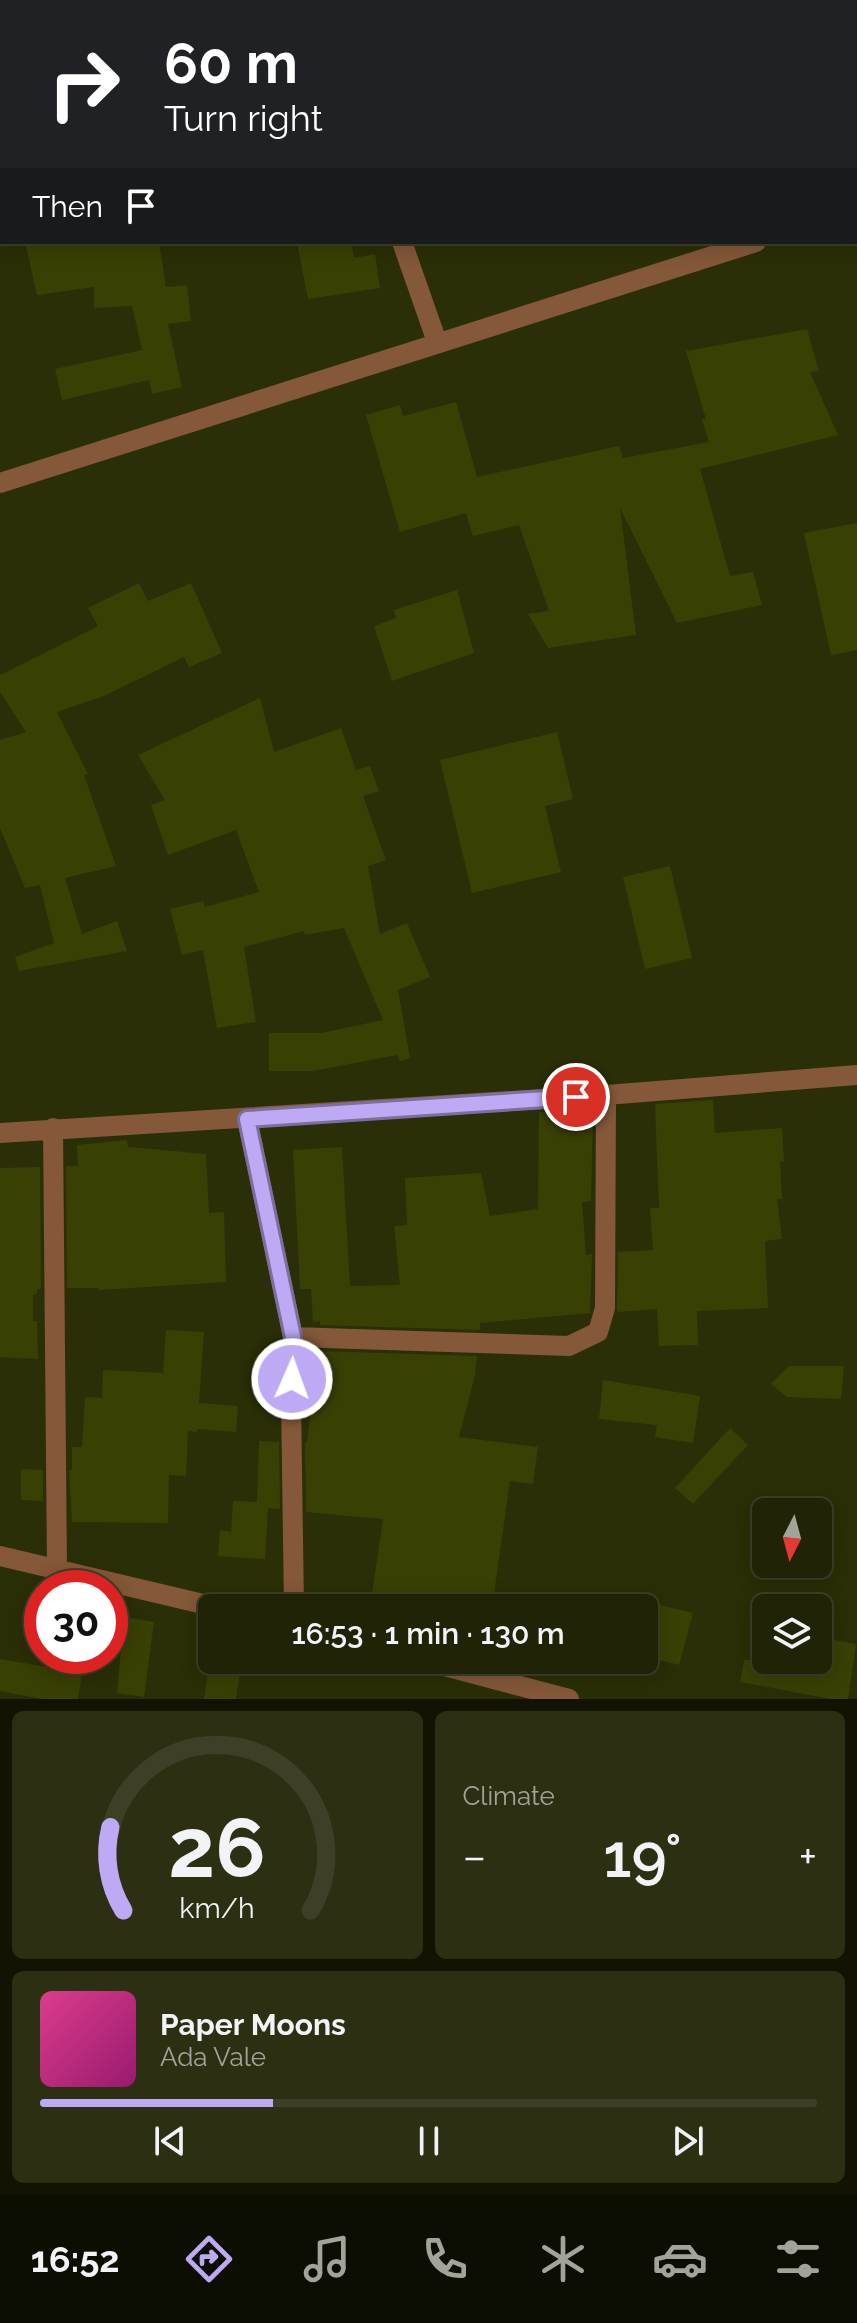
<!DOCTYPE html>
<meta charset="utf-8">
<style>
body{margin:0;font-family:Raleway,sans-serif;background:#2d2f13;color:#f1f3f6;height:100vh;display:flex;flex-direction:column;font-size:30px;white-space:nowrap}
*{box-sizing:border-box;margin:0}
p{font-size:26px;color:#a2a49a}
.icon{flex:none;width:44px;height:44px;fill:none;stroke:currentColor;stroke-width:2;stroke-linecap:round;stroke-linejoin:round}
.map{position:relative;height:1699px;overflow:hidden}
.sheet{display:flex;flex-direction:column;gap:12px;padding:12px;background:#121303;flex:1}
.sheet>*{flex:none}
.top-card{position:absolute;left:0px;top:0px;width:858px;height:244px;box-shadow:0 4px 20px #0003,0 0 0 2px #3d4027;background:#202124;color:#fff;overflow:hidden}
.needle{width:52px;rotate:186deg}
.tools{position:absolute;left:752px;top:1498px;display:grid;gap:16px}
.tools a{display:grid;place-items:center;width:80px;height:80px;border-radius:12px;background:#202305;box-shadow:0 4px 20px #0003,0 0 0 2px #3d4027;font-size:40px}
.speed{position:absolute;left:24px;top:1570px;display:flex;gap:16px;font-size:40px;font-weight:700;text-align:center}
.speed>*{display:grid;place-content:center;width:104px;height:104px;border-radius:50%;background:#202305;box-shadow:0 4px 20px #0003,0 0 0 2px #3d4027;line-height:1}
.speed .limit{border:12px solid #d22;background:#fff;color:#111}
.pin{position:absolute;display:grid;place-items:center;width:68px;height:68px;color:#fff;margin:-34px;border:4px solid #fff;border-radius:50%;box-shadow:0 2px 8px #0007}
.me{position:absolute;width:88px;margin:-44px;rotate:2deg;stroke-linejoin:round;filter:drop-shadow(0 0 6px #0008)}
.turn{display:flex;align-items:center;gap:28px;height:168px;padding:0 32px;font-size:36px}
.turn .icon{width:104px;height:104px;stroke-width:2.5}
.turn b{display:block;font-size:56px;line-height:68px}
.then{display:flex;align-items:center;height:76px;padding:0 32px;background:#0003;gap:16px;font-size:30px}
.big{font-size:60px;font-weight:600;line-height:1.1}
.sheet .card{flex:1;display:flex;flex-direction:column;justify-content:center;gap:12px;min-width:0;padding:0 28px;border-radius:12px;background:#2d2f13}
.sheet .dial{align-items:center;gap:0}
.dial svg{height:208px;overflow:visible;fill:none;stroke:#3d4027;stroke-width:7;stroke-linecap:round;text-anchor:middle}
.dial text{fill:#f1f3f6;stroke:none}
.song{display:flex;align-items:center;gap:24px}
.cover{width:96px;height:96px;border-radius:12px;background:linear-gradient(135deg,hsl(330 70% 55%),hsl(320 70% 35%))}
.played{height:8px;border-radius:4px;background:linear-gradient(90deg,#bea9f5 30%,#3d4027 30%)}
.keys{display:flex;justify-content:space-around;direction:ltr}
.heat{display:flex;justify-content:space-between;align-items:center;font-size:44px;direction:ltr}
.sheet .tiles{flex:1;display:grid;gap:12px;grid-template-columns:1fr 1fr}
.card:last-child{grid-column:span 2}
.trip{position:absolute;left:198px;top:1594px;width:460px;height:80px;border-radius:12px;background:#202305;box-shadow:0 4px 20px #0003,0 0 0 2px #3d4027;font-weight:600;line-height:80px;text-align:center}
.menu{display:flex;height:128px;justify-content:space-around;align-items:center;background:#0d0e02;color:#a2a49a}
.menu .icon{width:56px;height:56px}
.menu .selected{color:#bea9f5}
.menu b{font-size:36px;color:#f1f3f6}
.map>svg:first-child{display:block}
.building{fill:#394004}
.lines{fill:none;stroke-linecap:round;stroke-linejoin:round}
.minor{stroke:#845838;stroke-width:20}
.route-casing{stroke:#7c6e9f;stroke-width:20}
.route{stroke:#bea9f5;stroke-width:14}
</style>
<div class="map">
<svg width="857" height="1699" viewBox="0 0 857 1699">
<rect width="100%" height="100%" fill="#2a2f07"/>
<path class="building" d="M25,242H159L166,287L187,285L191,321L168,324L182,387L152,394L149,380L62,400L55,369L142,350L132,306L94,308V287L37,295Z
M297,242H351L354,258L375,254L380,288L308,299Z
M807,329L819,371L810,372L838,435L700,469L730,576L753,572L762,605L677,623L620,508L636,635L548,648L528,614L549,611L519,525L473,536L466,513L400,532L366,415L400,405L403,416L456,402L477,477L619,446L623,458L709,442L702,419H706L686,351Z
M857,523V650L831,655L804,533Z
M139,583L148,601L191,583L222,653L189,667L184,657L104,696L57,712L88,774L84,775L116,866L65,878L82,934L117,921L127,951L19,971L15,957L54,943L40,885L25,888L0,828V740L26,732L0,692V675L98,626L88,608Z
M457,590L474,653L392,681L374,626L396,618L394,610Z
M260,698L274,752L341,728L356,770L370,766L379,791L363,796L386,860L368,866L380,934L407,923L430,977L398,990L410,1058L400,1061L397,1055L313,1071H269V1033H321L383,1020L344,928L305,935L304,931L244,947L256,1022L217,1028L203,950L182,955L170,909L203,901L205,907L259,892L236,830L168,855L151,805L165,800L138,755Z
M557,732L573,799L545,806L561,872L472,893L440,760Z
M670,866L692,958L645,969L623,877Z
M713,1100L715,1133L782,1128L784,1162L780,1161L782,1199H777L782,1239L765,1241L768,1308L697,1311L698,1345L659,1346L657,1309L617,1312L618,1252L653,1250L650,1208H659L655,1104Z
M593,1109L591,1201L582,1202L586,1255L592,1254L590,1313L480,1323V1330L320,1325V1321L313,1322L311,1289H300L293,1150L342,1147L350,1286L400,1285L394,1226L407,1225L405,1178L481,1173L490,1216L538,1209L539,1112Z
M127,1140L128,1147L206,1154L209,1213L224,1212L226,1282L99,1290V1288H67L66,1166H78L77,1145Z
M40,1167L41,1289H37V1294L33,1295V1321H37L38,1359L0,1357V1168Z
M166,1330L204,1332L199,1403L238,1406L236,1432L197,1429V1432L188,1431L186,1476L169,1475L168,1523L72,1522L69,1470H72V1447H82L85,1397L102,1398L103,1370L163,1373Z
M317,1351L477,1356L475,1375L459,1437L538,1447L533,1484L510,1481L492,1608H370L383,1519L306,1512L305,1442L307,1443Z
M789,1366H844L841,1399L787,1397L771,1384Z
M603,1380L700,1396L693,1443L655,1437L657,1425L599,1419Z
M730,1428L748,1445L693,1504L675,1488Z
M259,1441L279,1442L280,1509L268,1508L265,1559L218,1556L220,1530L231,1532L233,1501L257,1502Z
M21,1469L43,1470V1501L21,1500Z
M644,1601L693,1613L679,1665L644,1656Z
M124,1617L154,1622L144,1697L117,1693Z
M818,1637L856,1644L848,1699H831L740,1682L744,1660H818Z
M0,1659L82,1673L78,1699H41L0,1691Z
M210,1660H242L236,1699H204Z"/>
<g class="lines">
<path class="minor" d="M316,0L317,2
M0,72H2
M856,212H857
M402,242L437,342
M0,483L756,242
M247,1119L293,1337L291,1399L294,1608
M53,1128L57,1569
M0,1133L606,1095L857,1075
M293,1337L569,1346L598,1332L605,1308L606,1095
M0,1556L220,1608
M422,1660L569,1699"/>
</g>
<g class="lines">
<defs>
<path id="route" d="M292,1379L293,1337L247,1119L576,1097"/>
</defs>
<use href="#route" class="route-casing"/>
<use href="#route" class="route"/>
</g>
</svg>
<div class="tools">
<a><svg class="needle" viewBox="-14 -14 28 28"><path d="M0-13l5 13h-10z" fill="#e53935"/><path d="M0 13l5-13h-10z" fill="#a2a49a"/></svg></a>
<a><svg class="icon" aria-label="layers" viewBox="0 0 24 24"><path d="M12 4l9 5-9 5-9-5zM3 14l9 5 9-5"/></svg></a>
</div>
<div class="speed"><div class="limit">30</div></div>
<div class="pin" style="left:576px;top:1097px;background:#d93025"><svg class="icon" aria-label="arrive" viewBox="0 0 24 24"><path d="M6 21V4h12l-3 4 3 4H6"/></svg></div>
<svg class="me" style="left:292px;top:1379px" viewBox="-20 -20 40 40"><circle r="17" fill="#bea9f5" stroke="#fff" stroke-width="3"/><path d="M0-11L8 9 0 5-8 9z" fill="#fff"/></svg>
<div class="trip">16:53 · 1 min · 130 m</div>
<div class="top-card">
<div class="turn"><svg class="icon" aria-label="right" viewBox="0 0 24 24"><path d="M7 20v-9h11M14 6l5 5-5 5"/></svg><div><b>60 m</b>Turn right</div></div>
<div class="then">Then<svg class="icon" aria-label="arrive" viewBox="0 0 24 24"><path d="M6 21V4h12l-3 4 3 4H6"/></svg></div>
</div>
</div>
<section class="sheet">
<div class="tiles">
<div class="card dial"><svg viewBox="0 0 100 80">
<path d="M14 69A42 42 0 1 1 86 69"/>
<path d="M14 69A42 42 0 0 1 9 37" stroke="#bea9f5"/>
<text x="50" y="56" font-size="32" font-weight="700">26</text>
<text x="50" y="72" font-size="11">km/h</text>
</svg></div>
<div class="card"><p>Climate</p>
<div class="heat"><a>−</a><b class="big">19°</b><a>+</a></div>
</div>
<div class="card">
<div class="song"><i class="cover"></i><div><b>Paper Moons</b><p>Ada Vale</p></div></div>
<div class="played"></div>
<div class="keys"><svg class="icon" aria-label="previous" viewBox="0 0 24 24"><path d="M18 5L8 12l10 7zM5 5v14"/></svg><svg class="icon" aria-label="pause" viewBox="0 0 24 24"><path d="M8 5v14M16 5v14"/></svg><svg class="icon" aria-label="next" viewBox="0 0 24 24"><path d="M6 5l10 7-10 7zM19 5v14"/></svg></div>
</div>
</div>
</section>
<nav class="menu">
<b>16:52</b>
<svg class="icon selected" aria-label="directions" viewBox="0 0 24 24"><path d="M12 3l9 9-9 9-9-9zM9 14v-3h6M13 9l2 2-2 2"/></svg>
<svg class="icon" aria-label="music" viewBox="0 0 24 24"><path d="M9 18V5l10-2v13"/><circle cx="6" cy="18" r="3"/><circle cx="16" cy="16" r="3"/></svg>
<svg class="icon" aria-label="phone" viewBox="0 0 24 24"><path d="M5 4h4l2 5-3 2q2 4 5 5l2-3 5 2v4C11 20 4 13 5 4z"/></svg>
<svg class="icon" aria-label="climate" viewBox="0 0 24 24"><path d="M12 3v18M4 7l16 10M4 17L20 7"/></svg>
<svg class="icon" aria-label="car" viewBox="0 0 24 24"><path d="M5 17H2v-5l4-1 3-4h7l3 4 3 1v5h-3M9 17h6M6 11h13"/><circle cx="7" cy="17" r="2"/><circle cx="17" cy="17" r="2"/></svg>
<svg class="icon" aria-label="filters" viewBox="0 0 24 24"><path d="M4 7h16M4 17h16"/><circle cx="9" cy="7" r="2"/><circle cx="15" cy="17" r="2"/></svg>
</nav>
